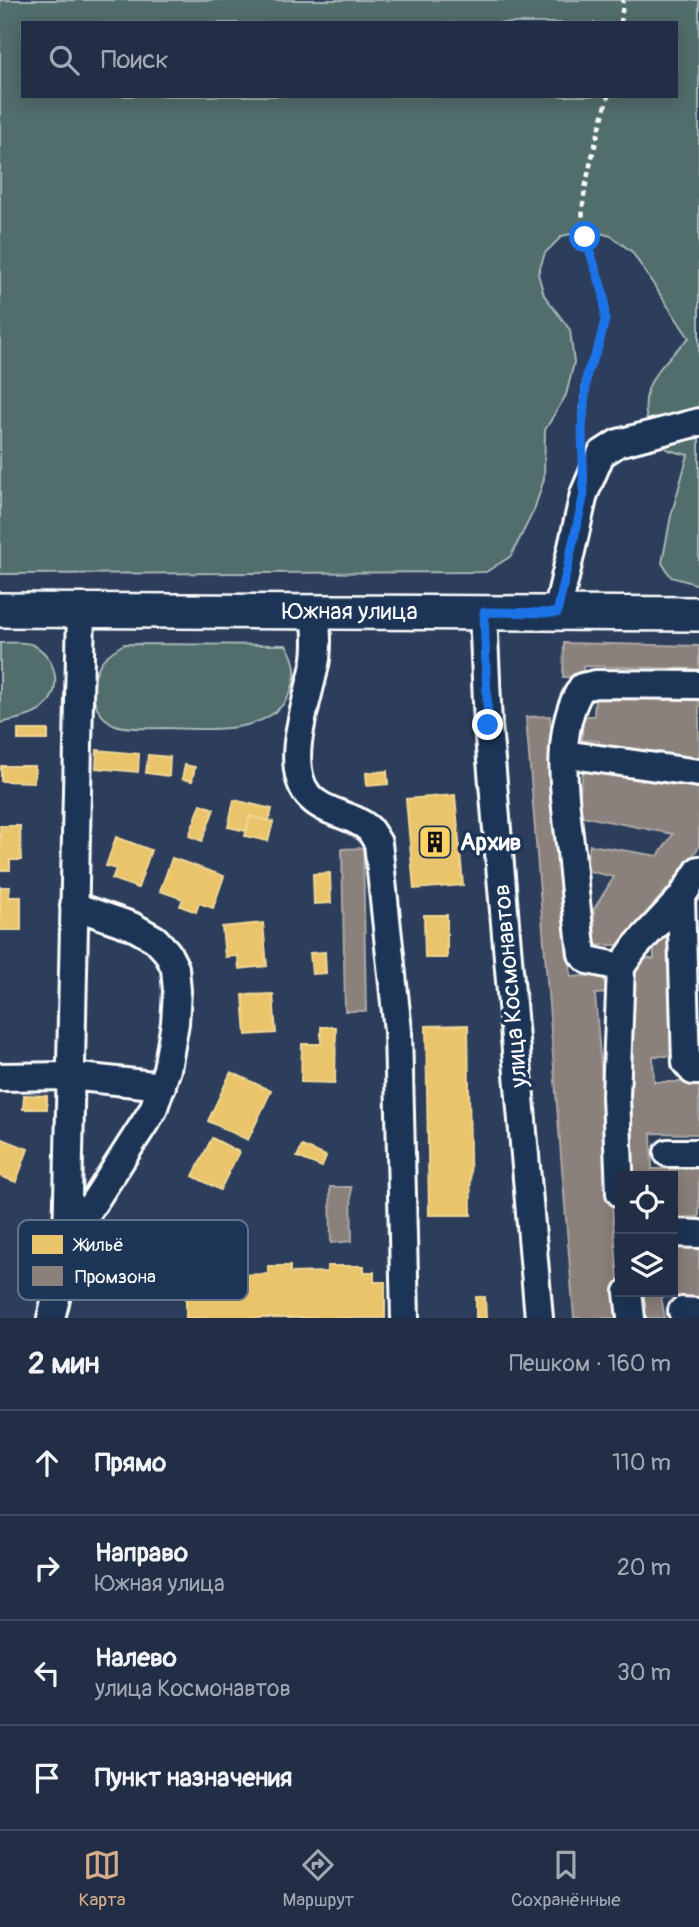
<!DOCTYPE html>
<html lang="ru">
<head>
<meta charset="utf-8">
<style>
  body { margin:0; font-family:Pangolin,sans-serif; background:#29364c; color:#f1f3f6 }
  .controls { position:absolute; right:21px; bottom:21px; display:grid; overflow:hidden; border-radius:0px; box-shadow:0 4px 18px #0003 }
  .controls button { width:63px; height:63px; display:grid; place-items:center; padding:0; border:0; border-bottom:2px solid #3e4a5e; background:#212e45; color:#f1f3f6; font:35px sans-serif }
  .stop { position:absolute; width:21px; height:21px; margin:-16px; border:5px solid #1a73e8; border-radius:50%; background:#fff }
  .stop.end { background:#1a73e8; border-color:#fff; box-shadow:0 2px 7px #0008 }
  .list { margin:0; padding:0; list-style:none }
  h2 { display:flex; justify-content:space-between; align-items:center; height:91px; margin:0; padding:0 28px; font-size:30px }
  h2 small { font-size:23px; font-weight:400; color:#a2a8b3 }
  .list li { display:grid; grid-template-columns:46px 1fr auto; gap:21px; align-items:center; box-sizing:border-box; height:105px; padding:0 28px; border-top:2px solid #3e4a5e }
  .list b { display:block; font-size:26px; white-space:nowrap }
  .list p { margin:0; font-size:23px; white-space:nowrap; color:#a2a8b3 }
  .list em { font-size:23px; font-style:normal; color:#a2a8b3 }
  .icon { flex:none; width:38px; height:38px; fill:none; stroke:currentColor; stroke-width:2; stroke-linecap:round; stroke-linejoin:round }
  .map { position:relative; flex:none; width:699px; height:1318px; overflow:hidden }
  .search { position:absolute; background:#212e45; box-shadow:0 4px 18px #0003; left:21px; right:21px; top:21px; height:77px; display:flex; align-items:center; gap:18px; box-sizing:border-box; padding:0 24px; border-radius:0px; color:#a2a8b3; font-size:26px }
  .sheet { height:511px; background:#212e45 }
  nav { display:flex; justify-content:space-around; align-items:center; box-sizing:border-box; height:98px; border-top:2px solid #3e4a5e; background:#212e45; font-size:19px; color:#a2a8b3 }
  nav a { display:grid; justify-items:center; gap:4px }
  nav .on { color:#d6ab8b }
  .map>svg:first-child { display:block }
  .green { fill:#516d6c; stroke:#a8b6b6; stroke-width:2; fill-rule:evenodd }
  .homes { fill:#e9c46a; stroke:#f0d697; stroke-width:2 }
  .industry { fill:#8a817c; stroke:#ada7a3; stroke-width:2 }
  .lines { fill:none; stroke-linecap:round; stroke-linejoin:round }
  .minor-casing { stroke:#fff; stroke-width:32 }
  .major-casing { stroke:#fff; stroke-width:38 }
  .path { stroke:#fff; stroke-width:4.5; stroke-dasharray:5 5; stroke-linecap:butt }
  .minor { stroke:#1d3557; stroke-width:26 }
  .major { stroke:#1d3557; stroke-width:33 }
  .route { stroke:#1a73e8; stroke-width:9 }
  .labels { text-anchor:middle; stroke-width:7; stroke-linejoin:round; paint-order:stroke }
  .street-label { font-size:24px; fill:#fff; stroke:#1d3557 }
  .poi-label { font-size:24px; font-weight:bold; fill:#fff; stroke:#1d3557; text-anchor:start }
  .key { fill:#1d3557; stroke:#617289; stroke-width:2 }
  .key-label { font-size:19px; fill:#fff }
</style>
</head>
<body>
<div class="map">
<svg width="699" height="1318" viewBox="0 0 699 1318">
  <rect width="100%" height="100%" fill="#2c3e5c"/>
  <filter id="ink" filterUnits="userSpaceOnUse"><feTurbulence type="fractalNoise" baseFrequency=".0143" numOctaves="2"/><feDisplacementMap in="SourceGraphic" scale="14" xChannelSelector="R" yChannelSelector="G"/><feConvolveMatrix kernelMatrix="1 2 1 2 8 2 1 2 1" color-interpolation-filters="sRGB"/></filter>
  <g filter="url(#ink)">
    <path class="green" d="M0,0H699V585L671,577L662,563L671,516L688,455C682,453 673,452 667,449C642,433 640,398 655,375C665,361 677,349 689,338L632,252L611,236L589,230L562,236L545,253L538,274L544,295L570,330L574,363L566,395L545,430L544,479L534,510L511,556L486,572L0,574ZM23,23H676V96H23Z
      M0,643C9,643 25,641 33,645C57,656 64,692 42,709C32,717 13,720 0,723Z
      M124,644L286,645C294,657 298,670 293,685C278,737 209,729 167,728C153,728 125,730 113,724C97,715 92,701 94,684C96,662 106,655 124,644Z"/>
    <path class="homes" d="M18,730H48V740H18Z
      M97,750L139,754L138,772L96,768Z
      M148,755L170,757L169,776L146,773Z
      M185,765L195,767L192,781L182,779Z
      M1,766H35L34,782L1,781Z
      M387,771L388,784L367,786L366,773Z
      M455,795L463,885L414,889L406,799Z
      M234,800L272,809L269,821L250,816L246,831L228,827Z
      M201,804L214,809L202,841L189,836Z
      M250,816L273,822L268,841L245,836Z
      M0,826H20L21,860H10V870H0Z
      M116,837L151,850L138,888L112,879L116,869L106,866Z
      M172,858L224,876L213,908L199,903L196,912L180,906L183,899L160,891Z
      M330,873L331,903L314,904L313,874Z
      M0,887H10L9,897H21V930H0Z
      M424,915H447V958H425Z
      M263,923L267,966L239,969L238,956L225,957L222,927Z
      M325,952L326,973L312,974L310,953Z
      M273,994L276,1033L246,1035L243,995Z
      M468,1025L471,1215H429L426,1026Z
      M321,1027H336L335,1083L301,1082L302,1044H321Z
      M231,1072L271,1091L248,1140L208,1121Z
      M24,1095L47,1096V1109H23Z
      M0,1138L28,1149L16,1182L0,1176Z
      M212,1138L239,1152L220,1190L193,1176Z
      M302,1146L326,1156L322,1167L297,1157Z
      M268,1266H290V1273L327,1272V1266H364V1272H374V1282H385V1318H186V1276L199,1275V1268L234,1267V1275L268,1274Z
      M476,1297H485L486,1318H476Z"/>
    <path class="industry" d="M564,643L699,646V669L583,666V677H563Z
      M595,697L699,699V759L599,748V741L582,740L583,716H594Z
      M550,716L571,977L609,974L610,993L595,994L621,1318H574L526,717Z
      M584,767L699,788V847L667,889L619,945H595L594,909L614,877L585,870L590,845L658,856L673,834L576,815Z
      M363,848L366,1011H345L342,849Z
      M654,937H672L673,1056H653L654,1082H699V1134L651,1133L652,1169H699V1217H673V1176H630L627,1117L630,971L638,958L654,959Z
      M330,1187H351L352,1241L331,1243Z
      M673,1247L699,1248V1297H661L665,1318H643L639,1292H673Z"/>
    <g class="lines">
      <defs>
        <path id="minor" d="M315,611C317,627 318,643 316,659C310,697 282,762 308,795C324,814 351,813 369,829C372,833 375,838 378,843L398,1031L405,1318
          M483,612L488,725L539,1318
          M557,613L584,494L601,454L618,443L699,422
          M564,754L699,773
          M699,870L681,898L686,1063L693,1071H699
          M621,967L636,946L681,898
          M0,1077L71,1076L162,1086
          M668,1153H699
          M620,1193L616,1096L621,967L588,960L582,954C578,920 574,886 571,851C565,801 553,731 582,687L596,684L699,685
          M673,1233L699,1234
          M67,1244L153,1110L167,1069L175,1023L177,991L175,968L167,952L155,939L132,926L74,906
          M628,1292L631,1318
          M682,1311L699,1312
          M51,1318L62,1275L67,1244L81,610"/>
        <path id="major" d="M0,610L699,614"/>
      </defs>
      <use href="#minor" class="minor-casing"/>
      <use href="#major" class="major-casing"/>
      <path class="path" d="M621,23L623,0
        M583,440C582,418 581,392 588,371C594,354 603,338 605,320C609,286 587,255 583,222C579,193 601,127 608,96"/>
      <use href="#minor" class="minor"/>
      <use href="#major" class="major"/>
    </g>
  </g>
  <g class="lines" filter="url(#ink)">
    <path class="route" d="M488,725L484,612L557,613L584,494L582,429L587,373L598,348L605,320L604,295L585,237"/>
  </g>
  <defs>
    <symbol id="building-square" viewBox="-11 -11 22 22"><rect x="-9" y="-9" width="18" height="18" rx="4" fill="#ffd166" stroke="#1d3557"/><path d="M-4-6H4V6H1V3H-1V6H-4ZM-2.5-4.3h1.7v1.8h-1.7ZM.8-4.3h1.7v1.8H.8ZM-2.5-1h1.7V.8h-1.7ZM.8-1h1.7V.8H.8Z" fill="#111"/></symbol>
  </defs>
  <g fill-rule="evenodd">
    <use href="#building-square" x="416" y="823" width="38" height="38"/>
  </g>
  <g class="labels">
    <g class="street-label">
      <text x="350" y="619">Южная улица</text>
      <text transform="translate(510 986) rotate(-95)" y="8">улица Космонавтов</text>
    </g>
    <g class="poi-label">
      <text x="460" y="850">Архив</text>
    </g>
  </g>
  <rect x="18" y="1220" width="230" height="80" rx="10" class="key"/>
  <rect x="32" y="1235" width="31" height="19" fill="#e9c46a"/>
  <rect x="32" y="1266" width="31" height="20" fill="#8a817c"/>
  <g class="key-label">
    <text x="75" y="1251">Жильё</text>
    <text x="75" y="1283">Промзона</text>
  </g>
</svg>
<div class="controls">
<button><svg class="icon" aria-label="locate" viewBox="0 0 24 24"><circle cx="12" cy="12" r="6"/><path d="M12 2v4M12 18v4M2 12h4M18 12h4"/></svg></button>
<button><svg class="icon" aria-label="layers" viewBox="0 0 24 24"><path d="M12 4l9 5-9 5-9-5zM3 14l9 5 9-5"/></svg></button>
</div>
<div class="stop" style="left:585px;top:237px"></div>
<div class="stop end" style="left:488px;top:725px"></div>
<div class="search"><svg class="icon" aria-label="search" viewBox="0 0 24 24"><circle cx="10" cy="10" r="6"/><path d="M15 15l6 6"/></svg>Поиск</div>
</div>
<section class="sheet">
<h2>2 мин<small>Пешком · 160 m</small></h2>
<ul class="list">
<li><svg class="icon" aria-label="ahead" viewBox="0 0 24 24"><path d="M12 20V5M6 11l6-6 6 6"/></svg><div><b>Прямо</b></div><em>110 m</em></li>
<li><svg class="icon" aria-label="right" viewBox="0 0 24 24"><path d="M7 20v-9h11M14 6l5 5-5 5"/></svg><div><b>Направо</b><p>Южная улица</p></div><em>20 m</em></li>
<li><svg class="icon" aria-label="left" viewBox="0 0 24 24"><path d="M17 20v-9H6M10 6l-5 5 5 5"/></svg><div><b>Налево</b><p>улица Космонавтов</p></div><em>30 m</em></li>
<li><svg class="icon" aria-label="arrive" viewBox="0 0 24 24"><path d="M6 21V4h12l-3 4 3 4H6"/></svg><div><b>Пункт назначения</b></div></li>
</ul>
</section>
<nav>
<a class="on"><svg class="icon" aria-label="map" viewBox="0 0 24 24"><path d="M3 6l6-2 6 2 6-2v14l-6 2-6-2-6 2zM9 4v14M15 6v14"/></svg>Карта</a>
<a><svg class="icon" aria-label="directions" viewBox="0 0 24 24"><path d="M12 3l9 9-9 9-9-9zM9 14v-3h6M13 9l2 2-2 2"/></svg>Маршрут</a>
<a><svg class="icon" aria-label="saved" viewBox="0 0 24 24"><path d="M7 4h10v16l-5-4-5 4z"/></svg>Сохранённые</a>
</nav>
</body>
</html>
